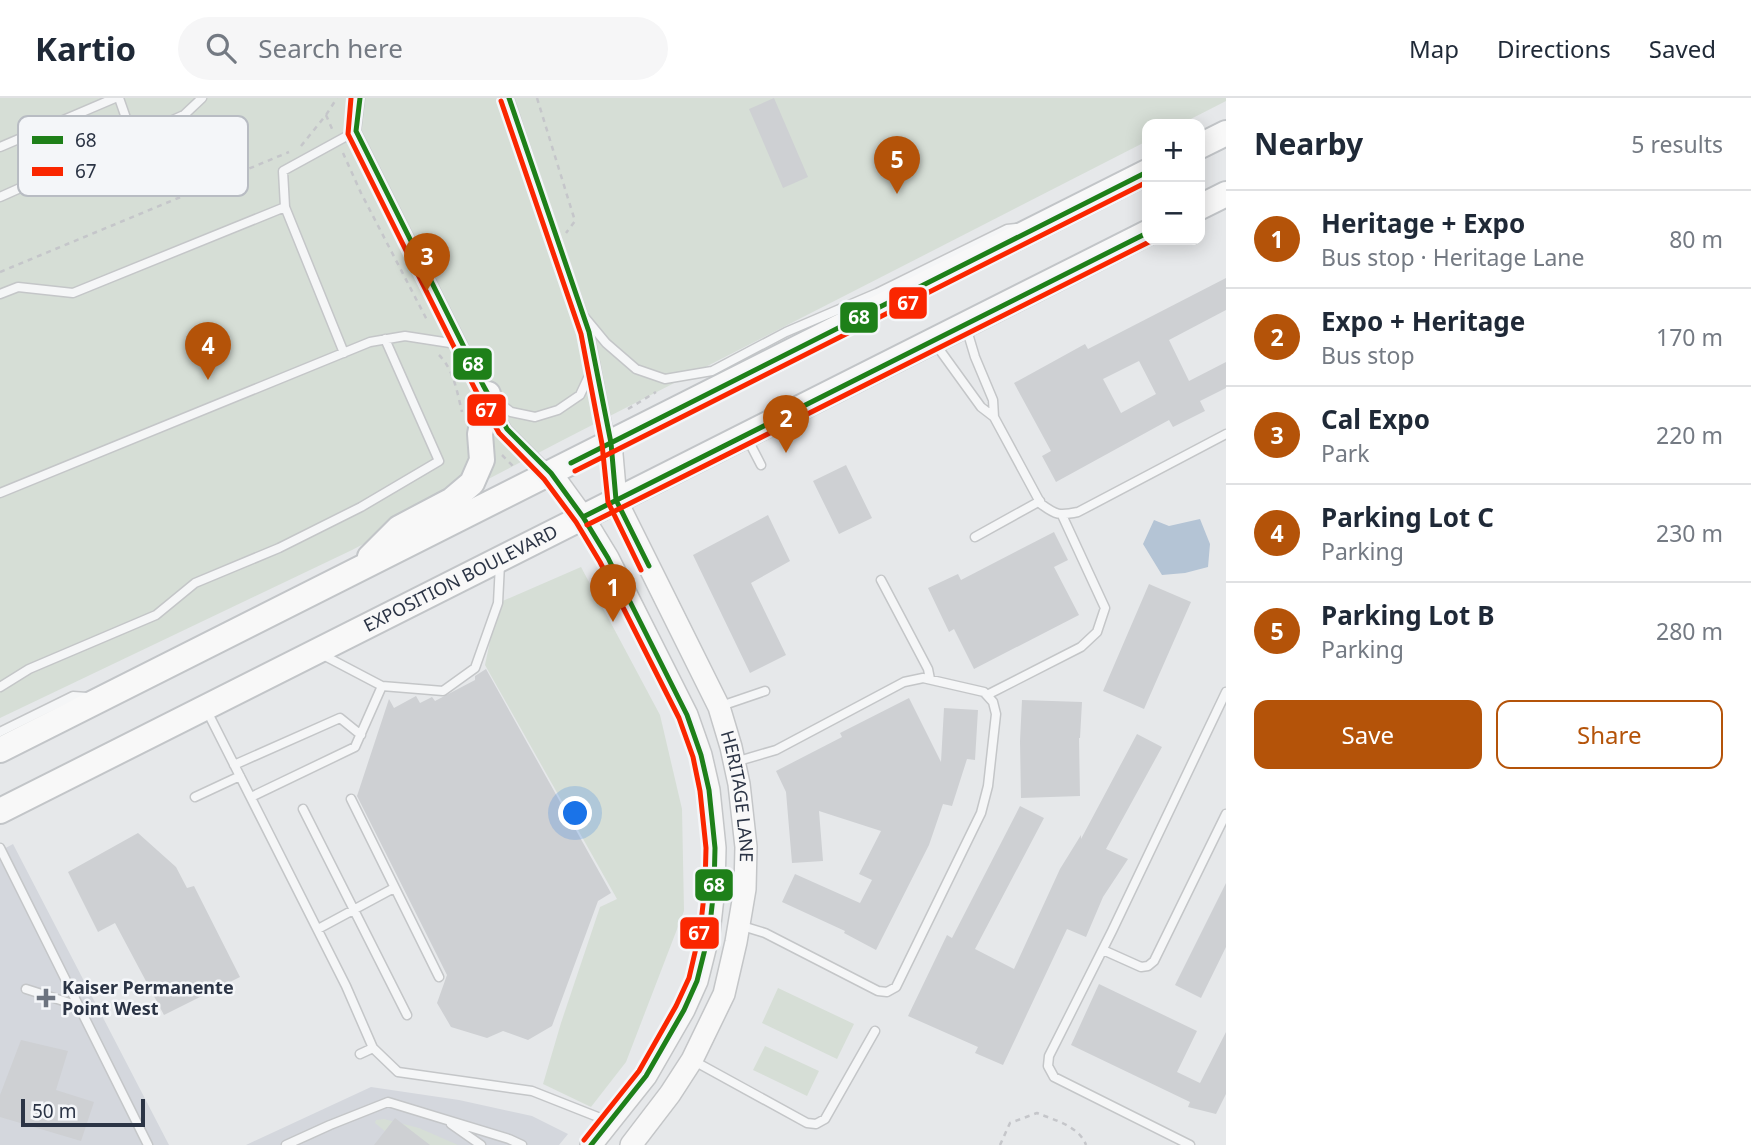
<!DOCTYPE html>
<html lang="en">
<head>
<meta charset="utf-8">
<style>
  body { margin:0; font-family:"Noto Sans",sans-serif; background:#f6f6f7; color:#1f2937 }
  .controls { position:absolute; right:21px; top:21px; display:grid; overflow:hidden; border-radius:14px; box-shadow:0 4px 18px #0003 }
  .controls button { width:63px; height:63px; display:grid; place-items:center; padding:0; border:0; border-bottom:2px solid #e0e1e3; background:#fff; color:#1f2937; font:35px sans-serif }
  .scale { position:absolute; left:21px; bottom:18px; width:124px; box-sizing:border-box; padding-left:7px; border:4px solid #2b3445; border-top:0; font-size:19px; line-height:24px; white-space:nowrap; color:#2b3445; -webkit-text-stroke:5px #f4f6f9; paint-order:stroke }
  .you { position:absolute; left:576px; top:716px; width:24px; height:24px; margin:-18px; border:5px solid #fff; border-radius:50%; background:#1a73e8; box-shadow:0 0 0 10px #1a73e833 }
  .badge { display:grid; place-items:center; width:46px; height:46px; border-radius:50%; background:#b45309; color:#fff; font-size:23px; font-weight:700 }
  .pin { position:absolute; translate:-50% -58px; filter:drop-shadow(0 2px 4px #0008) }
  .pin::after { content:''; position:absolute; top:37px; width:24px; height:21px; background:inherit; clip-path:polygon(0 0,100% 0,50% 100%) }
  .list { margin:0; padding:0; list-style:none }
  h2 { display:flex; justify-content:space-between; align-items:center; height:91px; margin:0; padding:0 28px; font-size:30px }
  h2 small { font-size:23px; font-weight:400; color:#747a83 }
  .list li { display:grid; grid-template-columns:46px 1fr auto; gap:21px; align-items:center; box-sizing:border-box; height:98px; padding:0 28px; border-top:2px solid #e0e1e3 }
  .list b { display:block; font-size:26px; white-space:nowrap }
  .list p { margin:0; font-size:23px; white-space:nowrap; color:#747a83 }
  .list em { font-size:23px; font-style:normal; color:#747a83 }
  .actions { display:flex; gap:14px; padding:21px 28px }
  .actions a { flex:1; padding:16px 0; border:2px solid #b45309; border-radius:14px; text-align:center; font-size:24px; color:#b45309 }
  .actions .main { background:#b45309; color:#fff }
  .icon { flex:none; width:38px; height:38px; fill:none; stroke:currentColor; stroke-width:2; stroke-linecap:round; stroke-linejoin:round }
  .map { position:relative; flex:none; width:1226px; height:1047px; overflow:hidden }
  header { display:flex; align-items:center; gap:42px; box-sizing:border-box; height:98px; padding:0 35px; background:#fff; border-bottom:2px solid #e0e1e3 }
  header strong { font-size:33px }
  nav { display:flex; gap:38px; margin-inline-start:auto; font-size:24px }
  .search { width:490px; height:63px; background:#f6f6f7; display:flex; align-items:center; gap:18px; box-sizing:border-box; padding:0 24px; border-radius:38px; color:#747a83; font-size:26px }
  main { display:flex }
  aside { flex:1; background:#fff }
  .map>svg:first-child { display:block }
  .built { fill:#d4d7dd }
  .green { fill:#d6ded6 }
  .water { fill:#b4c4d5 }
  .building { fill:#ced0d3; fill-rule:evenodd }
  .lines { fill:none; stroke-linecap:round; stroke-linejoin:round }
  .lane-casing { stroke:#c4c6c8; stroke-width:11 }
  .secondary-casing { stroke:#c4c6c8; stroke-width:24 }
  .primary-casing { stroke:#c2c5c8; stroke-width:28 }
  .path { stroke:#c5c6ca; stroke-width:2.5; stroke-dasharray:5 5; stroke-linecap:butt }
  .lane { stroke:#f5f6f7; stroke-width:8 }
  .secondary { stroke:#f8f8f8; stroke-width:21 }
  .primary { stroke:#f8f8f8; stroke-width:24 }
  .bus-1-casing { stroke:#f4f6f9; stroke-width:10 }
  .bus-2-casing { stroke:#f4f6f9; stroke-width:10 }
  .bus-1 { stroke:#1e8019; stroke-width:5 }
  .bus-2 { stroke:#fa2600; stroke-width:5 }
  .poi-dot { fill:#6c737f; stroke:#f4f6f9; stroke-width:2.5 }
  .labels { text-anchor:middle; stroke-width:5; stroke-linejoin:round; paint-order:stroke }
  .street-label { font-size:18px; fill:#2b3445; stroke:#f4f6f9 }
  .poi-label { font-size:18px; font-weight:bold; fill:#2b3445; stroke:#f4f6f9; text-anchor:start }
  .key { fill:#f4f6f9; stroke:#b8bcc3; stroke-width:2 }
  .key-label { font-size:19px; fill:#2b3445 }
  .line-badge { stroke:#f4f6f9; stroke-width:2.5 }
  .badge-label { font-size:19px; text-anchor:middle; font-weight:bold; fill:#fff }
</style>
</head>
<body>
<header>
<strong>Kartio</strong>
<div class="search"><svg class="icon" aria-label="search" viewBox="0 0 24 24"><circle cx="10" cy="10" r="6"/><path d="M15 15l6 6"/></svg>Search here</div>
<nav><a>Map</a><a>Directions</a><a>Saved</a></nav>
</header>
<main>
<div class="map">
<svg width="1226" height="1047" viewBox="0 0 1226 1047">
  <rect width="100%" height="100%" fill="#e6e8ea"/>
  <path class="built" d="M13,746L169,1047H0V753Z
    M371,989L459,1002L532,1018L568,1036L559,1047H246Z"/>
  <path class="green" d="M0,0H1226V3L1181,26H1147V43L563,342L352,452L0,620Z
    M581,469L660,617L682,711L684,813L626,964L591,1009L543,986L561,925L600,809L617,801L485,567L498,505Z
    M778,890L854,926L837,961L762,925Z
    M765,948L819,973L807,998L753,972Z
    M384,1021L419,1030L458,1047H402L375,1025L376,1022Z"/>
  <path class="water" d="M1200,421L1210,446L1208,469L1185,475L1162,477L1143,446L1154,422L1169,428Z"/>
  <path class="building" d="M774,0L808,79L783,90L749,11Z
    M1226,180V212L1169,242L1189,283L1226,264V290L1200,303L1205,313L1173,329L1169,322L1056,384L1042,358L1051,353L1014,285L1085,246L1088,251ZM1139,263L1156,296L1121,315L1103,281Z
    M846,367L872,420L839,436L813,383Z
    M768,417L790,463L751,485L786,557L750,575L693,457Z
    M1054,434L1068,462L1054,469L1079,517L974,571L954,531L949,534L928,490L958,476L961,482Z
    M1149,486L1191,504L1144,611L1103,593Z
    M486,571L611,795L598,803L552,928L528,942L503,933L487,940L451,929L437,905L447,877L357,698L389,601L394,610L416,598L420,605L432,599L435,603L475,582V578Z
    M909,600L941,664L944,610L978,612L975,662L967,661L952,708L943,706L929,747L876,852L844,835L845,833L782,804L795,776L860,805L872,782L859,776L881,733L819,713L823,763L792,765L786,694L776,673L842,639L840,635Z
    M1022,602L1082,604L1080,640H1079L1080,698L1021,700L1020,643Z
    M1137,636L1162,649L1106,751L1128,761L1103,799L1086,839L1067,831L1003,967L975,955L978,949L908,918L947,837L952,840L1020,708L1044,720L975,851L1014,871L1060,771L1081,737V741Z
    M138,735L176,769L187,790L194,788L240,879L164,917L115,825L98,834L68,774Z
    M1226,785V849L1201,900L1175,887Z
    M1099,886L1197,933L1177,974L1200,985L1226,934V996L1216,1016L1188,1009L1190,1004L1071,947Z
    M21,942L68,953L56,992L94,1004L81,1043L0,1019V997Z
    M395,1020L430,1047H374Z"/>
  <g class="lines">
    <defs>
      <path id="lane" d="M119,0L133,40
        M360,0L356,33L483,287L507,331L547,371
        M509,0L558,147L589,234L610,342
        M0,49L115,0
        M0,99L184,17L202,0
        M285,109L344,255
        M0,196L18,189L73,195L285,109L283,73L356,33
        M582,216L606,245L636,271L665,281L712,273L786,234L877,195L1007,131L1016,130
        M966,229L975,259L993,302L994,319
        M934,244L981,309L994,319L1041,406C1056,417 1059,418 1078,414L1226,336
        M493,300L511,314L535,319L558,312L580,297L595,265
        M747,340L761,367
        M0,395L370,244L405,238L463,247
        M975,439L1040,403
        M881,482L928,571L930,581
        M321,556L382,588L443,593L475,570L498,505L500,466
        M0,589L29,571L156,517L195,485L279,450L361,409L439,363L385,241
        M987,597L1081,549L1097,534L1105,510L1062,417
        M721,608L765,593
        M207,613L346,888L373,950L398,974L532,993L608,1023
        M0,634L73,598L87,599
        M735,664L776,652L904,584L923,580L984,594L993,604L996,616L988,688L981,715L896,889L887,894L878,893L765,835L739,827
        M234,667L340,620L361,637
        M195,699L240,678
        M251,699L355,649L382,588
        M351,701L439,879
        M303,711L407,917
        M0,750L148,1047
        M318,831L394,790
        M1103,852L1141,869L1148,868L1154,863L1226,716
        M26,891L79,908
        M360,956L373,950
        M694,963L807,1025L816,1026L825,1021L875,933
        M451,1026L481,1047
        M286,1047L330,1027L388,1004L509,1041L522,1047
        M1190,1047L1054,979L1048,968L1049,958L1112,833L1226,594"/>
      <g id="secondary">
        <path id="s1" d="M611,345L616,402L719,609L731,649L739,686L746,749L745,791L736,844L724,896L692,962L670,996L631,1047"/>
        <path d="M551,375L583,419L608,460L687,617L701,657L709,692L715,750L714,790L709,835L697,883L684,912L646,978L591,1047"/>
      </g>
      <g id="primary">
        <path d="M1200,48L1226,35"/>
        <path d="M1200,109L1226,96"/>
        <path d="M370,459L399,430L452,402L472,385L482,362L480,336L488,296"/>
        <path d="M0,652L1147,74"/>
        <path id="s2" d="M0,713L1147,135"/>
      </g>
    </defs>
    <use href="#lane" class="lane-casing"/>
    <use href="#secondary" class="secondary-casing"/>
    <use href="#primary" class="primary-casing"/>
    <path class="path" d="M537,0L575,123L566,135
      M326,17L333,33
      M301,48L326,17L337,0
      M343,55L361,95L427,222
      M0,174L289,54
      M439,257C454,272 457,294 462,314
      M628,311L656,294
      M502,357L515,370
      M1000,1047L1010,1025L1037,1015C1054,1022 1079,1028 1086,1047"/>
    <use href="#lane" class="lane"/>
    <use href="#secondary" class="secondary"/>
    <use href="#primary" class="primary"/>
    <defs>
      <path id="bus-1" d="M360,0L356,33L483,287L507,331L551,375L583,419L608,460L687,617L701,657L709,692L715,750L714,790L709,835L697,883L684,912L646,978L591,1047
        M509,0L589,234L611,345L616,402L649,468
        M571,365L1147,74
        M583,419L1147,135"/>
      <path id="bus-2" d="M351,0L348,36L475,291L499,335L544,381L576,424L600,464L679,620L693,659L700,693L706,750L705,789L700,833L689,880L676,908L639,973L584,1042
        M501,3L581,236L602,346L608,404L641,472
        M575,373L1147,84
        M587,427L1151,143"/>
    </defs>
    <use href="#bus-1" class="bus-1-casing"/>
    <use href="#bus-2" class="bus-2-casing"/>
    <use href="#bus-1" class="bus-1"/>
    <use href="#bus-2" class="bus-2"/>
  </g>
  <path class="poi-dot" d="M42.5 889.5h7v7h7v7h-7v7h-7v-7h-7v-7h7z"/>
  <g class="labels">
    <g class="street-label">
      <text dy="6" stroke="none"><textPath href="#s2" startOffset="516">EXPOSITION BOULEVARD</textPath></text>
      <text dy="6" stroke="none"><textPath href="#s1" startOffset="380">HERITAGE LANE</textPath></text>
    </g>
    <g class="poi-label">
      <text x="62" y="896">Kaiser Permanente<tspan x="62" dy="21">Point West</tspan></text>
    </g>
  </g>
  <rect x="18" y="18" width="230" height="80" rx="10" class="key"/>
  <rect x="32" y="38" width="31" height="8" fill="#1e8019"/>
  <rect x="32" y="69" width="31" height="9" fill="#fa2600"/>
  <g class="key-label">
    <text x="75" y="49">68</text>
    <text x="75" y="80">67</text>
  </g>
  <g class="line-badge">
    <rect x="888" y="188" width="40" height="34" rx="7" fill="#fa2600"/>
    <rect x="839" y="203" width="40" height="33" rx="7" fill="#1e8019"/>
    <rect x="452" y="249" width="41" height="34" rx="7" fill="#1e8019"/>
    <rect x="466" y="295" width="41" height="34" rx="7" fill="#fa2600"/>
    <rect x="694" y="770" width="40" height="34" rx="7" fill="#1e8019"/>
    <rect x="679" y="818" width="41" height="34" rx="7" fill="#fa2600"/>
  </g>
  <g class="badge-label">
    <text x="908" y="212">67</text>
    <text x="859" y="226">68</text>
    <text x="473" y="273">68</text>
    <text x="486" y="319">67</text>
    <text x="714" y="794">68</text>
    <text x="699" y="842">67</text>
  </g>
</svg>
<div class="controls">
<button>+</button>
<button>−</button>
</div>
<div class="scale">50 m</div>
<div class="you"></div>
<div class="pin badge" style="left:613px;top:524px">1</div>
<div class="pin badge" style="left:786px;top:355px">2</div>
<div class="pin badge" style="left:427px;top:193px">3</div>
<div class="pin badge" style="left:208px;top:282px">4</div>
<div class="pin badge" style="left:897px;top:96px">5</div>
</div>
<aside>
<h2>Nearby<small>5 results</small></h2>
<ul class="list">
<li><span class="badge">1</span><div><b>Heritage + Expo</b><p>Bus stop · Heritage Lane</p></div><em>80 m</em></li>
<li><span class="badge">2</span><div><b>Expo + Heritage</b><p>Bus stop</p></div><em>170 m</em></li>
<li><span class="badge">3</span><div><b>Cal Expo</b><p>Park</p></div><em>220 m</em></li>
<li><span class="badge">4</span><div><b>Parking Lot C</b><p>Parking</p></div><em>230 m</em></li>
<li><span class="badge">5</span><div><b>Parking Lot B</b><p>Parking</p></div><em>280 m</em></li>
</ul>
<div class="actions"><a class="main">Save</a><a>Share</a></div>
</aside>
</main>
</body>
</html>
